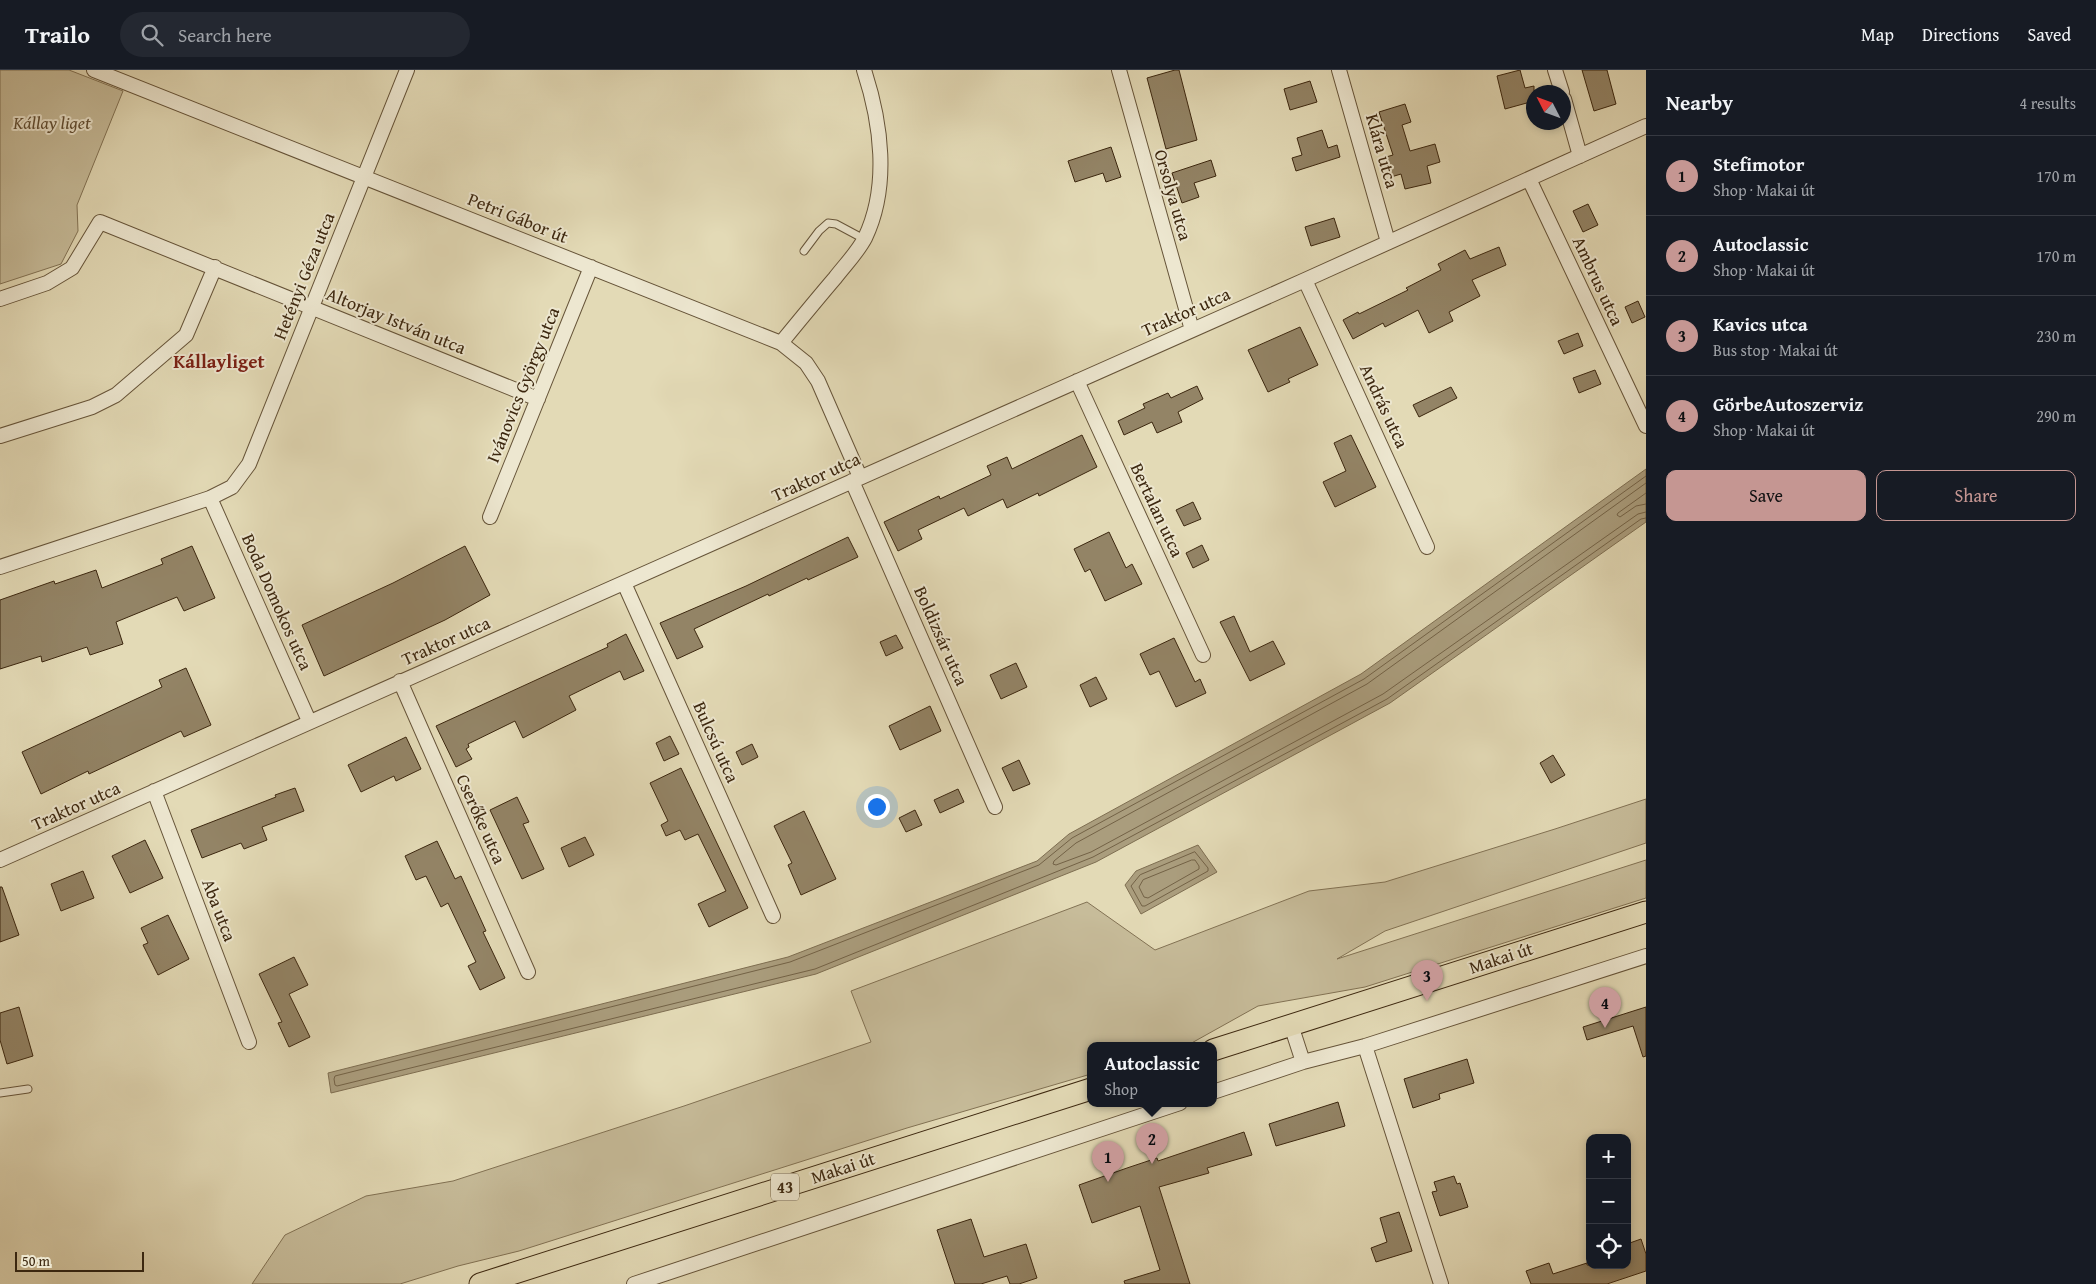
<!DOCTYPE html>
<html lang="en">
<head>
<meta charset="utf-8">
<style>
  body { margin:0; font-family:"Gentium Book Plus",serif; background:#242831; color:#f1f3f6 }
  .controls { position:absolute; right:15px; bottom:15px; display:grid; overflow:hidden; border-radius:10px; box-shadow:0 2px 8px #0003 }
  .controls button { width:45px; height:45px; display:grid; place-items:center; padding:0; border:0; border-bottom:1px solid #363941; background:#171b24; color:#f1f3f6; font:25px sans-serif }
  .compass { position:absolute; left:1526px; top:15px; width:45px; height:45px; border-radius:50%; background:#171b24; box-shadow:0 2px 8px #0003; rotate:312deg }
  .scale { position:absolute; left:15px; bottom:12px; width:129px; box-sizing:border-box; padding-left:5px; border:2px solid #3c270f; border-top:0; font-size:14px; line-height:18px; white-space:nowrap; color:#3c270f; -webkit-text-stroke:4px #ede7d0; paint-order:stroke }
  .you { position:absolute; left:876px; top:736px; width:18px; height:18px; margin:-12px; border:4px solid #fff; border-radius:50%; background:#1a73e8; box-shadow:0 0 0 8px #1a73e833 }
  .badge { display:grid; place-items:center; width:32px; height:32px; border-radius:50%; background:#c59692; color:#111; font-size:16px; font-weight:700 }
  .pin { position:absolute; translate:-50% -41px; filter:drop-shadow(0 1px 2px #0008) }
  .pin::after { content:''; position:absolute; top:26px; width:18px; height:15px; background:inherit; clip-path:polygon(0 0,100% 0,50% 100%) }
  .popup { position:absolute; left:1087px; top:972px; width:130px; height:65px; box-sizing:border-box; display:grid; place-content:center; border-radius:10px; background:#171b24; filter:drop-shadow(0 1px 4px #0005); font-size:16px; white-space:nowrap; color:#9ea1a6 }
  .popup b { font-size:19px; color:#f1f3f6 }
  .popup::after { content:''; position:absolute; left:50%; top:100%; margin-left:-10px; border:10px solid transparent; border-top-color:#171b24 }
  .list { margin:0; padding:0; list-style:none }
  h2 { display:flex; justify-content:space-between; align-items:center; height:65px; margin:0; padding:0 20px; font-size:21px }
  h2 small { font-size:16px; font-weight:400; color:#9ea1a6 }
  .list li { display:grid; grid-template-columns:32px 1fr auto; gap:15px; align-items:center; box-sizing:border-box; height:80px; padding:0 20px; border-top:1px solid #363941 }
  .list b { display:block; font-size:19px; white-space:nowrap }
  .list p { margin:0; font-size:16px; white-space:nowrap; color:#9ea1a6 }
  .list em { font-size:16px; font-style:normal; color:#9ea1a6 }
  .actions { display:flex; gap:10px; padding:15px 20px }
  .actions a { flex:1; padding:11px 0; border:1px solid #c59692; border-radius:10px; text-align:center; font-size:18px; color:#c59692 }
  .actions .main { background:#c59692; color:#111 }
  .icon { flex:none; width:28px; height:28px; fill:none; stroke:currentColor; stroke-width:2; stroke-linecap:round; stroke-linejoin:round }
  .map { position:relative; flex:none; width:1646px; height:1214px; overflow:hidden }
  header { display:flex; align-items:center; gap:30px; box-sizing:border-box; height:70px; padding:0 25px; background:#171b24; border-bottom:1px solid #363941 }
  header strong { font-size:24px }
  nav { display:flex; gap:28px; margin-inline-start:auto; font-size:18px }
  .search { width:350px; height:45px; background:#242831; display:flex; align-items:center; gap:12px; box-sizing:border-box; padding:0 18px; border-radius:28px; color:#9ea1a6; font-size:19px }
  main { display:flex }
  aside { flex:1; background:#171b24 }
  .map>svg:first-child { display:block }
  .green { fill:#c7bc9a; stroke:#827254 }
  .water { fill:#aa9d7d; stroke:#7e6e51 }
  .lines { fill:none; stroke-linecap:round; stroke-linejoin:round }
  .shore { stroke:#736246; stroke-width:1 }
  .building { fill:#938466; stroke:#3c270f }
  .service-casing { stroke:#665439; stroke-width:9 }
  .minor-casing { stroke:#665439; stroke-width:16 }
  .primary-casing { stroke:#3c270f; stroke-width:23 }
  .service { stroke:#ede7d0; stroke-width:7 }
  .minor { stroke:#ede7d0; stroke-width:14 }
  .primary { stroke:#e3dab6; stroke-width:21 }
  .labels { text-anchor:middle; stroke-width:4; stroke-linejoin:round; paint-order:stroke }
  .shield { fill:#ede7d0; stroke:#716149; stroke-width:1 }
  .shield-label { font-size:16px; font-weight:bold; fill:#3c270f }
  .park-label { font-size:18px; font-style:italic; fill:#5f4c32; stroke:#ede7d0 }
  .street-label { font-size:18px; fill:#3c270f; stroke:#ede7d0 }
  .neighbourhood-label { font-size:19px; font-weight:bold; fill:#7a1f14; stroke:#ede7d0 }
</style>
</head>
<body>
<header>
<strong>Trailo</strong>
<div class="search"><svg class="icon" aria-label="search" viewBox="0 0 24 24"><circle cx="10" cy="10" r="6"/><path d="M15 15l6 6"/></svg>Search here</div>
<nav><a>Map</a><a>Directions</a><a>Saved</a></nav>
</header>
<main>
<div class="map">
<svg width="1646" height="1214" viewBox="0 0 1646 1214">
  <rect width="100%" height="100%" fill="#e3dab6"/>
  <filter id="stains"><feTurbulence type="fractalNoise" baseFrequency=".004" numOctaves="4"/><feColorMatrix values="0 0 0 0 .2 0 0 0 0 .09 0 0 0 0 .02 0 0 0 .5 -.17"/></filter>
  <radialGradient id="worn" r=".72"><stop offset=".6" stop-color="#630" stop-opacity="0"/><stop offset="1" stop-color="#630" stop-opacity=".3"/></radialGradient>
  <path class="green" d="M0,0H69L123,21L77,135L78,161L61,194L0,214Z
    M1646,729V773L1385,861L1337,889L1646,790V828L1365,917L1258,936L1188,975H1091V1004L907,1058L519,1181L458,1196L400,1214H252L285,1165L366,1126L453,1111L684,1036L871,972L851,921L1087,832L1155,880L1309,821L1385,812L1555,759Z"/>
  <path class="water" d="M1646,399V452L1390,633L1096,792L816,904L331,1023L328,1003L788,887L1037,791L1069,764L1361,604Z
    M1198,775L1217,802L1141,844L1125,815L1136,801Z"/>
  <g class="lines">
    <path class="shore" d="M1646,406L1364,609L1072,768L1039,795L790,892L335,1006L334,1009L335,1015L337,1016L815,899L1093,787L1387,629L1641,449L1646,448
      M1646,413L1367,614L1076,773L1054,791L1053,794L1056,795L1091,782L1383,624L1638,444L1646,442
      M1646,423L1618,443L1617,445L1620,447L1636,436L1646,434
      M1195,782L1208,798V801L1145,836H1142L1131,816L1140,805Z
      M1192,790H1195L1199,796V799L1148,828L1144,827L1139,817L1143,810Z"/>
  </g>
  <path class="building" d="M1175,0H1179L1197,70L1166,79L1147,8Z
    M1520,0L1525,18L1534,16V31L1505,39L1497,6Z
    M1582,0H1607L1616,34L1594,41Z
    M1310,11L1317,32L1290,40L1284,19Z
    M1405,34L1411,52L1402,55L1410,81L1435,74L1440,92L1427,96L1431,113L1405,119L1401,104L1391,107L1386,87L1393,85L1379,42Z
    M1322,60L1328,78L1337,75L1340,87L1296,101L1292,88L1302,85L1297,68Z
    M1111,77L1121,107L1106,112L1103,103L1075,112L1068,91Z
    M1211,90L1216,106L1194,113L1199,127L1182,133L1172,103Z
    M1588,134L1598,155L1583,162L1573,141Z
    M1334,148L1340,167L1311,176L1305,157Z
    M1499,177L1506,195L1472,210L1480,226L1449,242L1453,251L1429,263L1418,240L1385,257L1383,253L1353,269L1343,250L1358,242L1359,244L1408,220L1406,218L1441,200L1438,194L1465,180L1470,189Z
    M1638,231L1645,247L1632,253L1625,237Z
    M1300,257L1318,295L1288,309L1290,312L1268,322L1248,280Z
    M1578,263L1583,276L1564,284L1558,271Z
    M1595,300L1601,314L1579,323L1573,308Z
    M1197,316L1203,329L1178,342L1182,352L1157,363L1152,352L1124,365L1118,351L1145,338L1143,334L1168,323L1171,328Z
    M1451,317L1457,328L1419,347L1413,335Z
    M1082,365L1097,397L1039,426L1038,423L1007,438L1003,429L968,446L964,438L918,460L922,469L898,481L884,452L939,426L940,429L991,405L987,396L1007,387L1012,399Z
    M1351,365L1376,417L1335,437L1323,412L1346,401L1334,373Z
    M1193,432L1201,449L1184,456L1176,440Z
    M1109,462L1126,498L1132,494L1142,514L1105,531L1090,499L1085,502L1074,479Z
    M848,467L858,487L808,510L807,508L769,526L768,524L694,559L703,577L677,589L660,553L746,516Z
    M1202,475L1209,490L1193,498L1186,483Z
    M192,476L215,528L184,541L177,527L116,552L123,574L90,585L87,577L42,592L41,586L0,599V530L54,511L55,514L96,500L102,518L163,494L161,489Z
    M465,476L490,525L445,550L324,606L302,555L393,513Z
    M1234,546L1250,582L1273,571L1285,594L1250,611L1220,552Z
    M626,564L644,601L624,610L620,601L569,626L576,640L523,668L515,651L468,674L469,677L466,679L472,689L456,697L436,656L608,577L607,574Z
    M896,565L903,578L886,586L880,572Z
    M1174,568L1195,612L1200,609L1206,623L1176,637L1159,601L1150,605L1140,584Z
    M1016,593L1027,617L1001,629L990,605Z
    M186,598L211,655L184,667L181,661L89,704L88,701L41,724L22,682L162,617L159,610Z
    M1096,607L1107,629L1090,637L1080,615Z
    M930,636L941,661L900,680L889,656Z
    M670,666L679,684L664,691L656,673Z
    M406,667L421,699L396,711L394,706L361,722L348,695Z
    M752,674L758,687L742,695L736,682Z
    M1553,685L1565,705L1551,713L1540,693Z
    M1019,690L1030,714L1013,721L1002,698Z
    M681,698L748,838L709,857L698,834L726,821L698,764L685,770L680,760L666,766L661,755L668,751L650,713Z
    M295,718L304,741L262,757L267,770L244,779L241,773L202,788L191,760L276,727L275,725Z
    M958,719L964,732L940,743L934,730Z
    M517,727L529,752L523,754L544,799L522,809L490,740Z
    M915,740L922,755L906,762L899,748Z
    M804,741L836,809L801,825L788,795L792,793L774,756Z
    M585,767L594,785L569,797L561,778Z
    M145,770L163,808L130,823L112,786Z
    M437,771L455,809L461,806L486,861L483,862L505,908L480,920L468,896L476,892L448,833L441,837L426,806L416,810L405,786Z
    M83,801L94,828L61,841L51,814Z
    M0,817H2L19,865L0,872Z
    M168,845L189,889L158,905L143,875L148,873L141,858Z
    M294,887L308,915L289,924L310,967L289,977L278,953L282,952L259,904Z
    M19,937L33,986L7,994L0,970V943Z
    M1646,937V986L1643,987L1633,956L1587,970L1583,957Z
    M1467,989L1474,1013L1439,1024L1440,1029L1413,1038L1404,1009Z
    M1338,1032L1345,1056L1276,1076L1269,1054Z
    M1244,1062L1252,1085L1207,1098L1209,1103L1159,1117L1190,1214H1125L1124,1211L1160,1200L1140,1136L1092,1153L1079,1115L1127,1098L1157,1088L1158,1091Z
    M1454,1106L1457,1114L1460,1113L1468,1137L1440,1146L1432,1122L1437,1121L1434,1112Z
    M1399,1142L1412,1181L1376,1192L1371,1178L1387,1172L1380,1148Z
    M971,1149L984,1187L1026,1174L1037,1208L1019,1214H1010L1007,1206L981,1214H955L937,1160Z
    M1641,1169L1646,1184V1201L1607,1214H1531L1526,1201L1549,1193L1553,1204L1587,1193V1195H1627V1174Z"/>
  <g class="lines">
    <defs>
      <path id="service" d="M804,181L819,161L828,153L836,154L864,169
        M0,1023L28,1019"/>
      <path id="minor" d="M94,0L781,273L806,293L818,311L860,407
        M1119,0L1192,260
        M1339,0L1388,172
        M1555,0L1562,22
        M1564,29L1580,86
        M1529,109L1646,356
        M1305,210L1427,477
        M0,229L47,213L72,198L100,152L538,329
        M781,273C799,251 817,229 835,208C845,195 857,183 865,168C890,116 881,52 864,0
        M1077,311L1203,585
        M0,366L92,337L116,325L186,265L215,197
        M852,411L995,737
        M210,428L309,651
        M490,447L591,197
        M0,497L210,428L232,417L249,394L407,0
        M624,513L773,846
        M400,611L528,902
        M154,721L249,972
        M0,790L1305,210L1646,56
        M1291,955L1303,992
        M1365,976L1441,1214
        M1213,1022L1303,992L1365,976L1646,886
        M634,1214L1180,1033"/>
      <path id="primary" d="M1213,980L1646,842
        M480,1214L1091,1019"/>
    </defs>
    <use href="#service" class="service-casing"/>
    <use href="#minor" class="minor-casing"/>
    <use href="#primary" class="primary-casing"/>
    <use href="#service" class="service"/>
    <use href="#minor" class="minor"/>
    <use href="#primary" class="primary"/>
  </g>
  <g class="labels">
    <rect class="shield" x="771" y="1103.5" width="28" height="27" rx="4"/>
    <g class="shield-label">
      <text x="785" y="1123">43</text>
    </g>
    <g class="park-label">
      <text x="52" y="59">Kállay liget</text>
    </g>
    <g class="street-label">
      <text transform="translate(1382 81) rotate(74)" y="6">Klára utca</text>
      <text transform="translate(1173 125) rotate(74)" y="6">Orsolya utca</text>
      <text transform="translate(518 148) rotate(22)" y="6">Petri Gábor út</text>
      <text transform="translate(304 206) rotate(-68)" y="6">Hetényi Géza utca</text>
      <text transform="translate(1598 211) rotate(65)" y="6">Ambrus utca</text>
      <text transform="translate(1186 242) rotate(-24)" y="6">Traktor utca</text>
      <text transform="translate(396 251) rotate(22)" y="6">Altorjay István utca</text>
      <text transform="translate(523 315) rotate(-68)" y="6">Ivánovics György utca</text>
      <text transform="translate(1384 336) rotate(65)" y="6">András utca</text>
      <text transform="translate(816 407) rotate(-24)" y="6">Traktor utca</text>
      <text transform="translate(1157 440) rotate(65)" y="6">Bertalan utca</text>
      <text transform="translate(277 532) rotate(66)" y="6">Boda Domokos utca</text>
      <text transform="translate(941 566) rotate(66)" y="6">Boldizsár utca</text>
      <text transform="translate(446 571) rotate(-24)" y="6">Traktor utca</text>
      <text transform="translate(716 672) rotate(66)" y="6">Bulcsú utca</text>
      <text transform="translate(76 736) rotate(-24)" y="6">Traktor utca</text>
      <text transform="translate(481 749) rotate(66)" y="6">Cserőke utca</text>
      <text transform="translate(219 840) rotate(69)" y="6">Aba utca</text>
      <text transform="translate(1501 888) rotate(-18)" y="6">Makai út</text>
      <text transform="translate(843 1098) rotate(-18)" y="6">Makai út</text>
    </g>
    <g class="neighbourhood-label">
      <text x="219" y="298">Kállayliget</text>
    </g>
  </g>
  <rect width="100%" height="100%" filter="url(#stains)"/>
  <rect width="100%" height="100%" fill="url(#worn)"/>
</svg>
<div class="controls">
<button>+</button>
<button>−</button>
<button><svg class="icon" aria-label="locate" viewBox="0 0 24 24"><circle cx="12" cy="12" r="6"/><path d="M12 2v4M12 18v4M2 12h4M18 12h4"/></svg></button>
</div>
<svg class="compass" viewBox="-18 -18 36 36"><path d="M0-13l5 13h-10z" fill="#e53935"/><path d="M0 13l5-13h-10z" fill="#9ea1a6"/></svg>
<div class="scale">50 m</div>
<div class="you"></div>
<div class="pin badge" style="left:1108px;top:1112px">1</div>
<div class="pin badge" style="left:1152px;top:1094px">2</div>
<div class="popup"><b>Autoclassic</b>Shop</div>
<div class="pin badge" style="left:1427px;top:931px">3</div>
<div class="pin badge" style="left:1605px;top:958px">4</div>
</div>
<aside>
<h2>Nearby<small>4 results</small></h2>
<ul class="list">
<li><span class="badge">1</span><div><b>Stefimotor</b><p>Shop · Makai út</p></div><em>170 m</em></li>
<li><span class="badge">2</span><div><b>Autoclassic</b><p>Shop · Makai út</p></div><em>170 m</em></li>
<li><span class="badge">3</span><div><b>Kavics utca</b><p>Bus stop · Makai út</p></div><em>230 m</em></li>
<li><span class="badge">4</span><div><b>GörbeAutoszerviz</b><p>Shop · Makai út</p></div><em>290 m</em></li>
</ul>
<div class="actions"><a class="main">Save</a><a>Share</a></div>
</aside>
</main>
</body>
</html>
